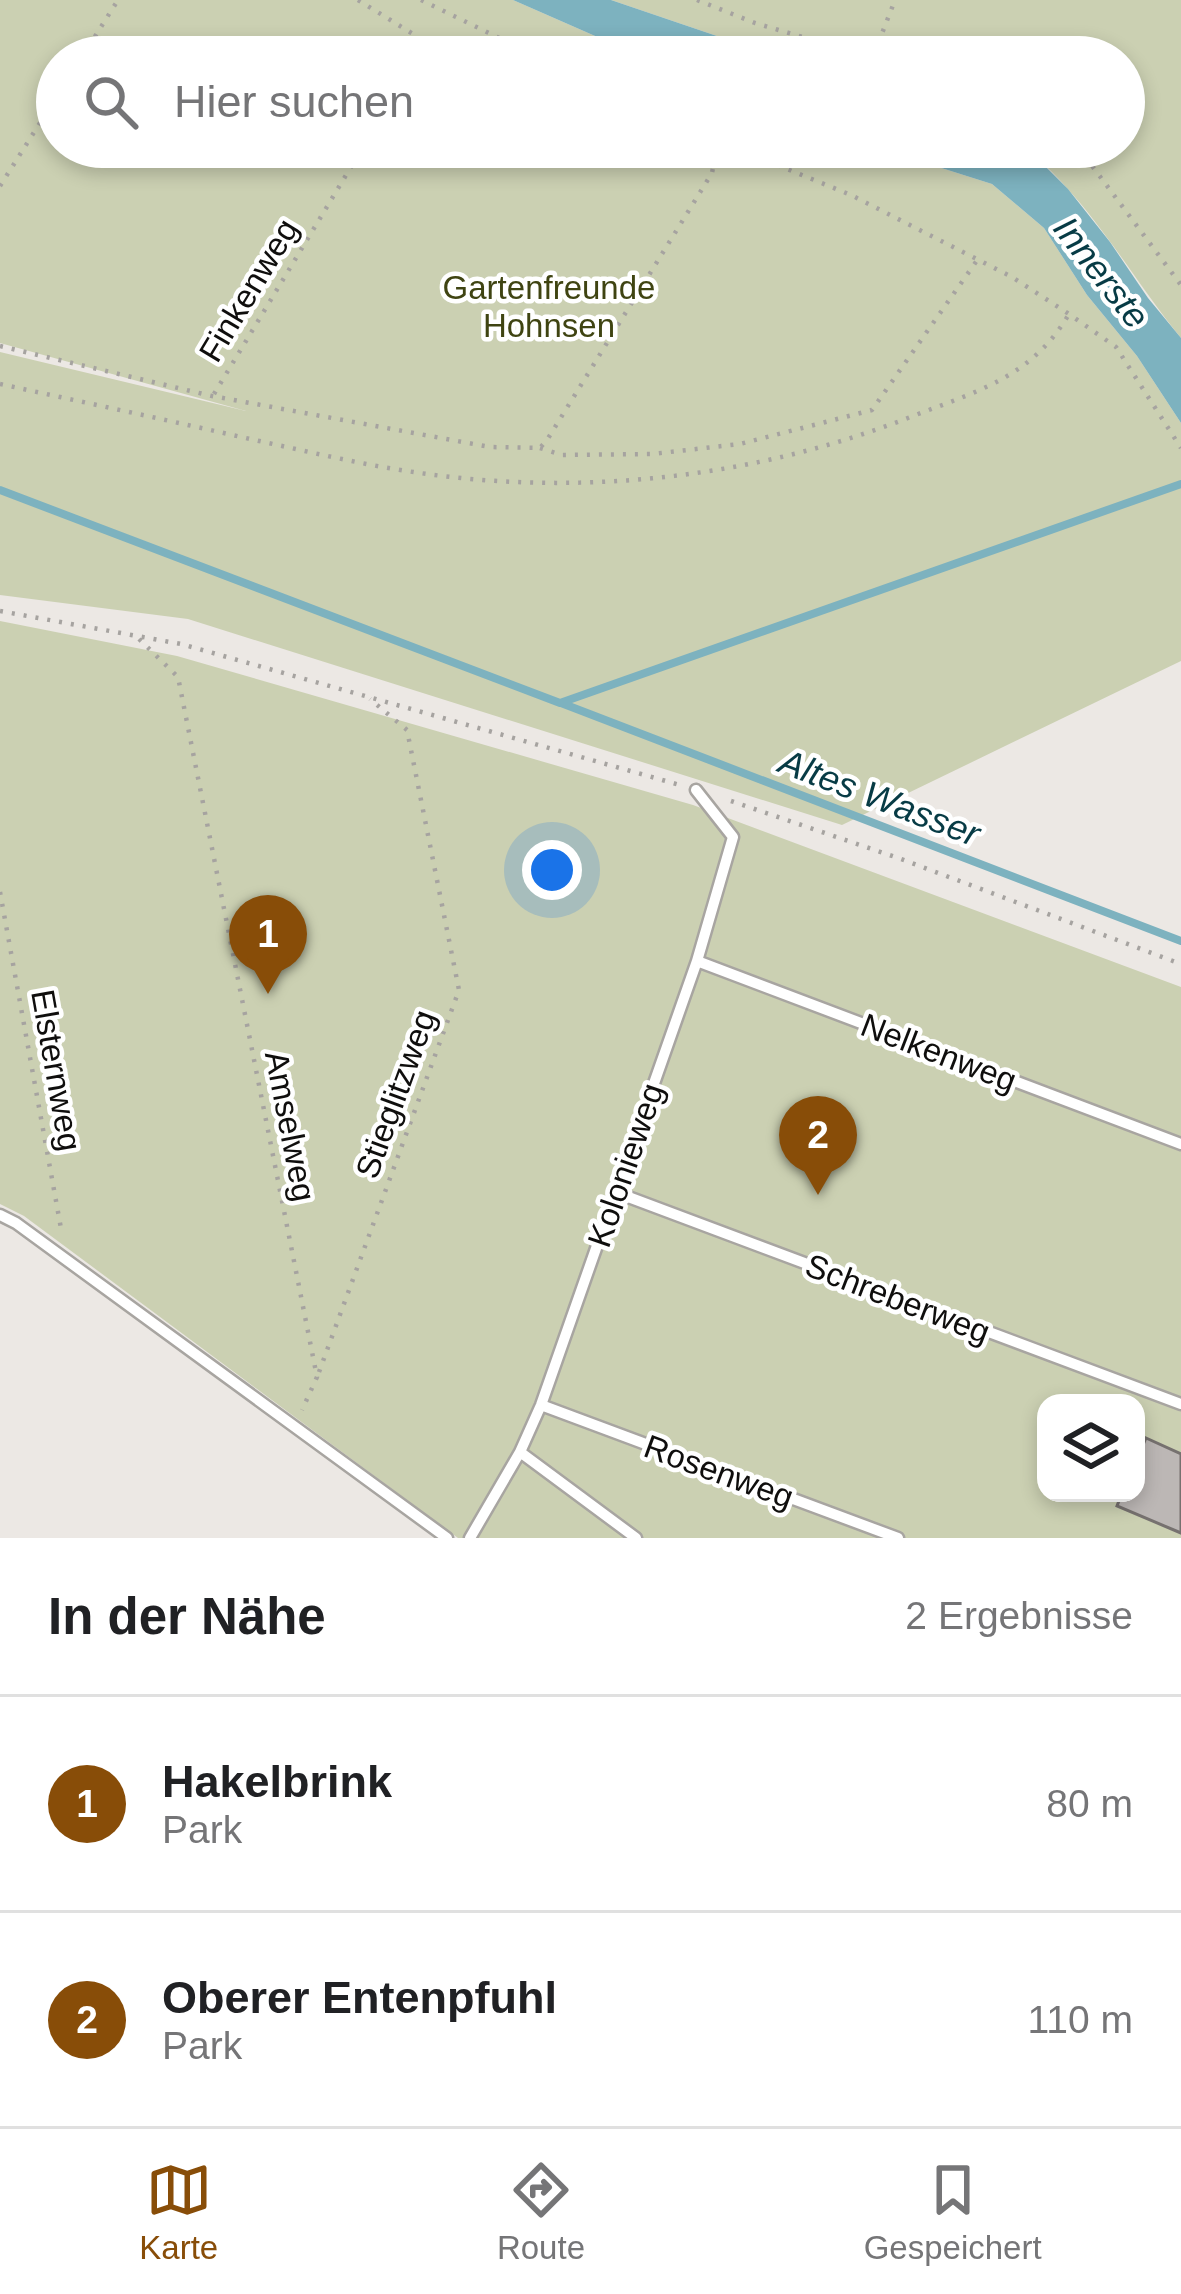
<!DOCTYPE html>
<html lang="de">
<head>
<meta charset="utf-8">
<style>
  body { margin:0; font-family:Helvetica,sans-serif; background:#f6f6f6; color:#202124 }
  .controls { position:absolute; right:36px; bottom:36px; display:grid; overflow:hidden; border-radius:24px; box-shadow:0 6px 18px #0003 }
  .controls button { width:108px; height:108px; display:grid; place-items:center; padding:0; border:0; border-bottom:3px solid #e0e0e0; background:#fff; color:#202124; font:60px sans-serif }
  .you { position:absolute; left:552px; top:870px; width:42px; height:42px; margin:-30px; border:9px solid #fff; border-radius:50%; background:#1a73e8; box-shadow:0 0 0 18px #1a73e833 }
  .badge { display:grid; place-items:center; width:78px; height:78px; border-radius:50%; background:#884d08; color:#fff; font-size:39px; font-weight:700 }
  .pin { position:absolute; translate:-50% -99px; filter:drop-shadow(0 3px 6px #0008) }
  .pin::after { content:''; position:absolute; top:63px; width:42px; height:36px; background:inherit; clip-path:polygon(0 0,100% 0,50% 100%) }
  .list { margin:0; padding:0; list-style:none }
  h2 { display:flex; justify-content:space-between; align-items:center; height:156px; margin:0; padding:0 48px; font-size:51px }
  h2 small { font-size:39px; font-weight:400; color:#757577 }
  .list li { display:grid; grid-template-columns:78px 1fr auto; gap:36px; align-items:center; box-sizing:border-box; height:216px; padding:0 48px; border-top:3px solid #e0e0e0 }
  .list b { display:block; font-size:45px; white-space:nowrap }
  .list p { margin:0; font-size:39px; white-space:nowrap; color:#757577 }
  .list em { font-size:39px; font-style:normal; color:#757577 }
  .icon { flex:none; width:66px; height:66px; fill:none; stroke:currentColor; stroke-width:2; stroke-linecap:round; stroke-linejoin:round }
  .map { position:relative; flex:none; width:1181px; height:1538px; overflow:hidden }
  .search { position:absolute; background:#fff; box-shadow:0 6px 18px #0003; left:36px; right:36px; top:36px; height:132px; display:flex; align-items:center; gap:30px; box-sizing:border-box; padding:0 42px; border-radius:66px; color:#757577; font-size:45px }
  .sheet { height:588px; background:#fff }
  nav { display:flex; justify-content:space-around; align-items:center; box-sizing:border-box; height:168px; border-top:3px solid #e0e0e0; background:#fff; font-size:33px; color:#757577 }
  nav a { display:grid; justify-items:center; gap:6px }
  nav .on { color:#884d08 }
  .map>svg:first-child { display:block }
  .green { fill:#cbd0b2; fill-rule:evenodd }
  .water { fill:#7db2bf }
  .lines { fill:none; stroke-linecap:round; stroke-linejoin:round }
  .stream { stroke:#7db2bf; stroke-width:8 }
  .building { fill:#bcb7b5; stroke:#76716f; stroke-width:3 }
  .service-casing { stroke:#a8a5a1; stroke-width:15 }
  .path { stroke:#a6a3a0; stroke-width:4.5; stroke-dasharray:3 9; stroke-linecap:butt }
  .service { stroke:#fff; stroke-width:10 }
  .labels { text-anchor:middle; stroke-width:9; stroke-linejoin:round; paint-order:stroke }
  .park-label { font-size:33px; fill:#3f4412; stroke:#fff }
  .street-label { font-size:33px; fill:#0f0e0d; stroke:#fff }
  .water-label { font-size:36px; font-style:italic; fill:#073b45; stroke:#fff }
</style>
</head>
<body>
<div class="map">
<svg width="1181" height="1538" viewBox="0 0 1181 1538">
  <rect width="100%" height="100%" fill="#ece8e4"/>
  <path class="green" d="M0,0H513L643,57H57V147H875L992,184L1044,228L1087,295L1137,356L1181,423V661L842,825L188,619L0,595V352L246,411L0,343Z
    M611,0H1181V338C1141,289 1109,234 1066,187C1054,173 1039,160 1026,147H1124V57H779Z
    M0,621L177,656L693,805L1181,987V1538H458L24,1216L0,1204ZM1046,1403H1136V1493H1046Z"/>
  <path class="water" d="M513,0H611L779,57H643Z
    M875,147H1026L1068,189L1110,242L1148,298L1181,338V423L1137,356L1087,295L1044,228L992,184Z"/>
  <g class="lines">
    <path class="stream" d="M0,490L560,703L1181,484
      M561,703L1181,941"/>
  </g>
  <path class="building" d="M1146,1438L1181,1454V1533L1117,1506L1122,1493H1136V1461Z"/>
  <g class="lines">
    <defs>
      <path id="service" d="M697,961L1181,1144
        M615,1192L1181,1404
        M0,1215L16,1223L447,1538
        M541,1405L898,1538
        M520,1452L636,1538
        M470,1538L520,1452L541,1405L697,961L733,837L696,790"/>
    </defs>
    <use href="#service" class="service-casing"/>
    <path class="path" d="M358,0L426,42L417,57
      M421,0L538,57
      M697,0L755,23L843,49L883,57
      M874,54L895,0
      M82,57L118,0
      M733,147L851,195L1012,277L1069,314L1116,347L1181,448
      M1078,147L1181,285
      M0,186L57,96
      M0,346L212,396L490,447L540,448L547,440L712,173L717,147
      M0,384C83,402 167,420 250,439C306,451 363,465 420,473C585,497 758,477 913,416C978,391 1032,377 1069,314
      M214,394L363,147
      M540,448L562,455L652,454L740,444L872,410L978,259
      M0,611L181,644L680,785
      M139,639L178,677L317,1377L302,1410
      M731,801L901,859L1181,964
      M0,892L62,1234
      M319,1372L459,990L407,730L370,699"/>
    <use href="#service" class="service"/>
  </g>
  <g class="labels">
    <g class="park-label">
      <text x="549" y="299">Gartenfreunde<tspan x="549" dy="38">Hohnsen</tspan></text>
    </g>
    <g class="street-label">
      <text transform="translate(248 290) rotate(-59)" y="12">Finkenweg</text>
      <text transform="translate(939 1052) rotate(21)" y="12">Nelkenweg</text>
      <text transform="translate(57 1070) rotate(80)" y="12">Elsternweg</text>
      <text transform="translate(395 1094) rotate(-70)" y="12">Stieglitzweg</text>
      <text transform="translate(291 1126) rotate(79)" y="12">Amselweg</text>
      <text transform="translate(625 1165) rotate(-71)" y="12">Kolonieweg</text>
      <text transform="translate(898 1298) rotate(21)" y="12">Schreberweg</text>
      <text transform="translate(719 1471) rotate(20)" y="12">Rosenweg</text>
    </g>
    <g class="water-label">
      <text transform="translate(1102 272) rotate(52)" y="13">Innerste</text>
      <text transform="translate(880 797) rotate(21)" y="13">Altes Wasser</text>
    </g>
  </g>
</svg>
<div class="controls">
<button><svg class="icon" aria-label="layers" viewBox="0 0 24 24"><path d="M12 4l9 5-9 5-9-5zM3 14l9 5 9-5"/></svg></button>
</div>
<div class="you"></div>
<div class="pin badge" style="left:268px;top:994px">1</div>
<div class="pin badge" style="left:818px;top:1195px">2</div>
<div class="search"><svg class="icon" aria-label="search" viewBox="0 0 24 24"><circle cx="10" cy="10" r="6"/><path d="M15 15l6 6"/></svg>Hier suchen</div>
</div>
<section class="sheet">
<h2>In der Nähe<small>2 Ergebnisse</small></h2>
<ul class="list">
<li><span class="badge">1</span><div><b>Hakelbrink</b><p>Park</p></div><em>80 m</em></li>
<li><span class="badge">2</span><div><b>Oberer Entenpfuhl</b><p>Park</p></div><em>110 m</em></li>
</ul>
</section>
<nav>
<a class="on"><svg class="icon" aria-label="map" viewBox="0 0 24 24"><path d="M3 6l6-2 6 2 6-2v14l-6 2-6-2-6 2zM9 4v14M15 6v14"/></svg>Karte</a>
<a><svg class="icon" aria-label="directions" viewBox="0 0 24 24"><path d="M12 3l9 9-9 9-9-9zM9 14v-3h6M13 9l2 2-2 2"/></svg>Route</a>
<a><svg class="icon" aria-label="saved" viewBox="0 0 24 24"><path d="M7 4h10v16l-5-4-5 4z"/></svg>Gespeichert</a>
</nav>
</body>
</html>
